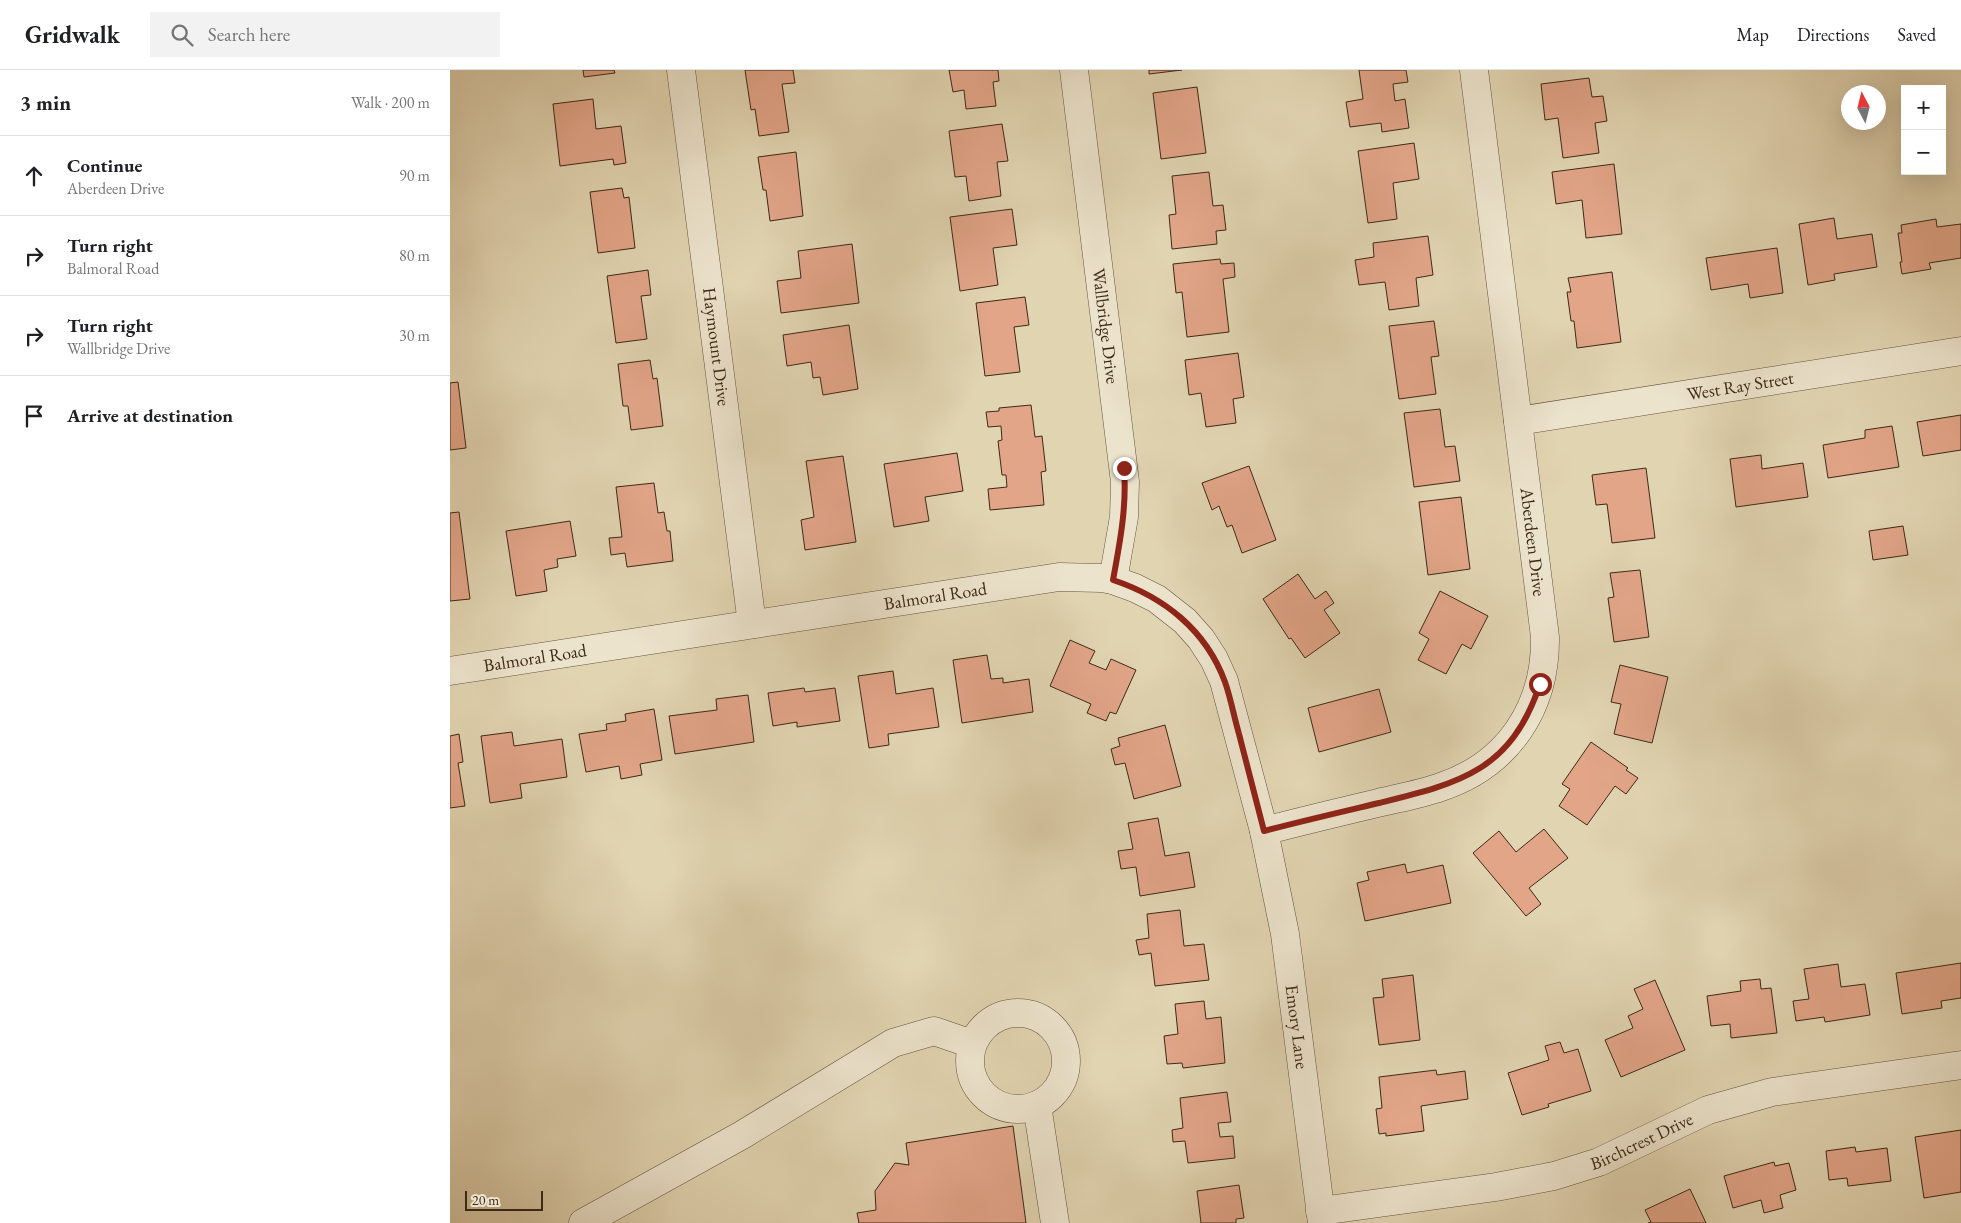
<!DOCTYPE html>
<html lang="en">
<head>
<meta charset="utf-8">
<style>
  body { margin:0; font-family:"EB Garamond",serif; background:#f2f2f2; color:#202124 }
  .controls { position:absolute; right:15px; top:15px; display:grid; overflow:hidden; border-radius:0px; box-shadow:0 5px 20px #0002 }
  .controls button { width:45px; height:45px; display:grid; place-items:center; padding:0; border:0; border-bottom:1px solid #e0e0e0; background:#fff; color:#202124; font:25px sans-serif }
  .compass { position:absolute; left:1391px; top:15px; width:45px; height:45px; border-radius:50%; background:#fff; box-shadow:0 5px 20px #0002; rotate:353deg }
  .scale { position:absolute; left:15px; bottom:12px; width:78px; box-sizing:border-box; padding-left:5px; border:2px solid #3d2917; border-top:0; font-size:14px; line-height:18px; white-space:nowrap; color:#3d2917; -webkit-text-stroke:4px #ece3cc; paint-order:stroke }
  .stop { position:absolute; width:15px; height:15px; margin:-11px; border:4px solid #8f2418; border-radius:50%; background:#fff }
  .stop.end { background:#8f2418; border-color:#fff; box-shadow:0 1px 5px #0008 }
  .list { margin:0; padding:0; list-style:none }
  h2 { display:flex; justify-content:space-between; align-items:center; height:65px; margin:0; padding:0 20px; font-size:21px }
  h2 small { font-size:16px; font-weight:400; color:#757577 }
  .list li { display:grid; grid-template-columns:32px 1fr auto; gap:15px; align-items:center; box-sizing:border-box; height:80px; padding:0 20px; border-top:1px solid #e0e0e0 }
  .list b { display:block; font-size:19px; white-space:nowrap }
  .list p { margin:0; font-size:16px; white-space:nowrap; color:#757577 }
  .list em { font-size:16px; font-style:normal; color:#757577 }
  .icon { flex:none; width:28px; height:28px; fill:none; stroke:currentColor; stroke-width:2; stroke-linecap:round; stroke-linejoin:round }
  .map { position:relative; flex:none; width:1511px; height:1153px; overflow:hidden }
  header { display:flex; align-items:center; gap:30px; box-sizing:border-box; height:70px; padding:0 25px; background:#fff; border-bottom:1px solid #e0e0e0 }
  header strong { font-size:24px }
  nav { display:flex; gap:28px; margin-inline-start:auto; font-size:18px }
  .search { width:350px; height:45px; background:#f2f2f2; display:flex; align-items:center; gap:12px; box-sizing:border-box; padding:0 18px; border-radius:0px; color:#757577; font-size:19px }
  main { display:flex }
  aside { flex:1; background:#fff }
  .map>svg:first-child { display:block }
  .building { fill:#e2a588; stroke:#3d2917 }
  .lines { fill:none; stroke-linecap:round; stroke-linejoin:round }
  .minor-casing { stroke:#66543e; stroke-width:29 }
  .minor { stroke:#ece3cc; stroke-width:28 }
  .route { stroke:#8f2418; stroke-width:6 }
  .labels { text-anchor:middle; stroke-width:4.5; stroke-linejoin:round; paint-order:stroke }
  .street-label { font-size:18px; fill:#3d2917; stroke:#ece3cc }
</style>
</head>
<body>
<header>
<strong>Gridwalk</strong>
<div class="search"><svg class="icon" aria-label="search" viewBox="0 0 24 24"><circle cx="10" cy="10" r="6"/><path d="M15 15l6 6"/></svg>Search here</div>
<nav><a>Map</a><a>Directions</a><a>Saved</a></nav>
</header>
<main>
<aside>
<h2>3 min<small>Walk · 200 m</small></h2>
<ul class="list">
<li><svg class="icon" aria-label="ahead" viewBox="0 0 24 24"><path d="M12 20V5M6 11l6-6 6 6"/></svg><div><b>Continue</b><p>Aberdeen Drive</p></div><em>90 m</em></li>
<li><svg class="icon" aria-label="right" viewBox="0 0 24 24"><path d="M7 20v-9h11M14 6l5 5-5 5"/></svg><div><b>Turn right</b><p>Balmoral Road</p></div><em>80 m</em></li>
<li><svg class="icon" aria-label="right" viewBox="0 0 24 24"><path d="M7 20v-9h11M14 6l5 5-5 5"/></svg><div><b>Turn right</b><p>Wallbridge Drive</p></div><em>30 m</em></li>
<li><svg class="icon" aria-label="arrive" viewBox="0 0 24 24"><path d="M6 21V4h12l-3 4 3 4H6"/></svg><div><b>Arrive at destination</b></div></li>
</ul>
</aside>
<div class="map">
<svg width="1511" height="1153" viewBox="0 0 1511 1153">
  <rect width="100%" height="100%" fill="#e1d4b1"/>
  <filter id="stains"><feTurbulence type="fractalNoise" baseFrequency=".004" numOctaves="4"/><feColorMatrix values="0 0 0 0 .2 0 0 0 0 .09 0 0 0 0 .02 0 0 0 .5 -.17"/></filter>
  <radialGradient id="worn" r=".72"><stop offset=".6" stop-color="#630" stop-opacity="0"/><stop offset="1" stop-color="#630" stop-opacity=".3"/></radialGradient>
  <path class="building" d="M133,0H164L165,3L134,7Z
    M295,0H343L345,13L332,14L339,62L309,66L305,39L301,40Z
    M499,0H548L549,11L543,12L546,36L516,39L514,20L503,22Z
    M699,0H732L699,4Z
    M909,0H956L958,12L943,14L945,31L955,29L959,58L932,62L931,53L900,57L896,32L913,29Z
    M1139,8L1142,27L1153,26L1157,51L1145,53L1149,83L1113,88L1108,48L1095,50L1091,14Z
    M747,17L756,83L711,89L703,23Z
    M143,29L146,59L171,56L176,93L164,95L163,89L110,96L103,34Z
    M552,54L558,91L547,92L551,126L519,131L516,106L505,107L499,61Z
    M964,73L969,109L943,113L947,149L918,153L908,81Z
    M346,82L353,146L320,151L316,120H313L308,87Z
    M1164,94L1172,164L1136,168L1132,130L1106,134L1102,102Z
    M759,102L763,136L773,135L776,160L766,161L767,174L722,179L719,145L726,144L722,106Z
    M172,118L174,128L179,127L185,178L148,183L140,122Z
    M562,139L567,175L543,178L548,215L510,221L500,147Z
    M1384,148L1387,169L1422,164L1427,197L1384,204L1385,210L1358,215L1349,154Z
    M1486,149L1487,157L1511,154V188L1479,193L1481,199L1452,204L1450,192H1452L1448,163H1452L1451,155Z
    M978,166L983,205L966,208L969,236L939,240L935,212L909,215L905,190L924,187L923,173Z
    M402,174L409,233L331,243L327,211L351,208L348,181Z
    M1327,178L1333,223L1300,228L1298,214L1261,220L1256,188Z
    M770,189L771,194L784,193L785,207L773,209L779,262L737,267L732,222L726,223L723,194Z
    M198,200L201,225L191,226L197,269L166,273L157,206Z
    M1162,202L1171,272L1127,278L1124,251H1121L1117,222H1121L1118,208Z
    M575,227L579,255L564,257L570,302L535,306L526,233Z
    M984,251L989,286L981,287L986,324L949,329L939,256Z
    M399,255L408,319L373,325L370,307L363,308L361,292L337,296L333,265Z
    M788,283L794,327L783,329L786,353L756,357L751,323L739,325L735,290Z
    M200,290L203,309L207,308L213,356L181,360L178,336H173L168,294Z
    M8,312L16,378L0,380V313Z
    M581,335L585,367L592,366L596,401L591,402L594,435L540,440L538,419L557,417L556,405H552L548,371L552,370L551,356L538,357L536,342L549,341V338Z
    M990,339L995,377L1005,376L1010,411L964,417L954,343Z
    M1511,345V380L1473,386L1467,352Z
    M1442,356L1449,397L1378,408L1373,375L1415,368V360Z
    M507,383L513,421L475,427L479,451L444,457L434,394Z
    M1311,385L1312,399L1353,393L1358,427L1286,437L1280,389Z
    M393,386L406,472L355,480L351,450L364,447L356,391Z
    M799,396L826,470L792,483L782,455L777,457L769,436L762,440L752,413Z
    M1196,398L1205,468L1162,473L1157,434L1146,435L1142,405Z
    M204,413L208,443L214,442L217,461H220L223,491L177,497L175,483L161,485L159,468L172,467L166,417Z
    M1011,427L1020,499L978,505L969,432Z
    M9,442L20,529L0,531V443Z
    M120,451L126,486L107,489L108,497L94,500L97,521L66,526L56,461Z
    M1453,456L1458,485L1423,490L1419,461Z
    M1190,500L1199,567L1164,572L1158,528L1164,527L1160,503Z
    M848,504L865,529L876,521L884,533L874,540L890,563L855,588L841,568L839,569L813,529Z
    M990,521L1038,546L1021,579L1012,574L996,604L968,590L979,569L969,563Z
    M620,570L645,581L639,593L656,600L661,589L686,600L666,644L660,642L656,651L637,643L641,634L600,616Z
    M537,585L541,609L553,608V613L579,609L583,642L512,653L503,590Z
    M1170,595L1218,607L1202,673L1164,664L1171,634L1161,632Z
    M443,601L446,624L483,618L489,657L438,664L439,675L419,678L408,606Z
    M354,618L355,622L385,618L390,651L347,657V652L323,656L318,623Z
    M929,619L941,662L869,682L858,638Z
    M298,625L304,672L225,684L219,646L267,640L266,629Z
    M204,639L212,690L190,694L192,705L171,709L169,696L136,702L129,664L157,660L156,654L176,651L175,644Z
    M715,655L731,716L684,729L675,693L665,695L661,679L670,676L668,668Z
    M62,662L64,676L112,669L117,707L70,714L72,728L40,733L31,666Z
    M9,664L13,692L8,693L15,736L0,738V666Z
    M1141,672L1178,698L1176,700L1188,708L1176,724L1165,716L1137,755L1109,736L1120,719L1112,714Z
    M708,748L715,786L739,782L745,817L690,826L686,797L671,799L668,781L683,779L678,753Z
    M1094,759L1118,788L1079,818L1091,834L1076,846L1023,783L1049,761L1066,782Z
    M955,794L957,803L993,795L1001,833L915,851L907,813L919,810L917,802Z
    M730,840L734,876L754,874L759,910L705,916L701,883L689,885L686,870L699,868L697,844Z
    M1511,893V928L1491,931L1492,938L1452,944L1446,903Z
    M1388,894L1391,917L1415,914L1420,945L1375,952L1374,947L1346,951L1343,931L1359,929L1354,899Z
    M963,905L970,970L929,975L923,928L934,927L932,909Z
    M1310,909L1311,919L1321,918L1327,963L1281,968L1280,954L1261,956L1257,926L1291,921L1290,911Z
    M1205,910L1235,980L1171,1007L1155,970L1183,958L1178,946L1193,939L1184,919Z
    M754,931L756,949L771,947L775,993L733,998L732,993L717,994L714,966L728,964L725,934Z
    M1110,972L1114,983L1128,979L1141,1021L1098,1034L1099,1037L1072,1045L1058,1003L1099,990L1095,976Z
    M986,1000L987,1005L1015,1001L1018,1029L971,1036L974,1061L936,1066V1063L929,1064L926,1039L932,1038L929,1007Z
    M777,1022L781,1052L768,1053L770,1067L783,1066L785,1088L738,1093L735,1071L723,1072L722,1060L733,1058L730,1028Z
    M563,1056L576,1153H409L407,1143L426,1140L425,1121L445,1093L459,1095L456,1073Z
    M1511,1060V1122L1474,1128L1465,1067Z
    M1405,1077L1406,1082L1437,1078L1441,1111L1398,1116L1397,1108L1379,1110L1376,1081Z
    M1324,1092L1325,1096L1339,1093L1346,1120L1330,1125L1333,1138L1314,1143L1311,1130L1283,1138L1274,1106Z
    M789,1115L794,1148L786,1149V1153H751L747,1121Z
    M1240,1119L1256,1153H1198L1201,1152L1195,1140Z"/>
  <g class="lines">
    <defs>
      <g id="minor">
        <path id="s1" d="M231,0L302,554"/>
        <path id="s2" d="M624,0L675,412L674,447L663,510"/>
        <path id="s3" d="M1068,351L1511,281"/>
        <path id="s4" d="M0,601L609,507L651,508L663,510L685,518L707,529L735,551L751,569L764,589L774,611L814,761L835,864L872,1153"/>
        <path d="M814,761C852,751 890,742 928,733C949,728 971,724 991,717C1059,694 1096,637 1095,567L1024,0"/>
        <circle cx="568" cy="991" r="48"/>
        <path d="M587,1035L605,1153"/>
        <path id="s5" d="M870,1141L1046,1117L1104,1106L1149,1092L1258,1040L1322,1022L1511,995"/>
        <path d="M133,1153L292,1065L443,973L484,961L522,974"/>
      </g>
    </defs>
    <use href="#minor" class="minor-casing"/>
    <use href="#minor" class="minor"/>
  </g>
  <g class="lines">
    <path class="route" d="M674,398C677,436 670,472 663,510C714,527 756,560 775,612C781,629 784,647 789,664C797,696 806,729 814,761C852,751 891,742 929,733C1010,713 1061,701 1090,614"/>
  </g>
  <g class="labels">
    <g class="street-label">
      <text dy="6" stroke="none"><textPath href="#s2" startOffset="258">Wallbridge Drive</textPath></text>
      <text dy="6" stroke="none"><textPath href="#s1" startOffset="279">Haymount Drive</textPath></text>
      <text dy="6" stroke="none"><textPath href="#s3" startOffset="225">West Ray Street</textPath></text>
      <text transform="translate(1083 472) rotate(83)" y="6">Aberdeen Drive</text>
      <text dy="6" stroke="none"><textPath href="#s4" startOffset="491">Balmoral Road</textPath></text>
      <text dy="6" stroke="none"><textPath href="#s4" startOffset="86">Balmoral Road</textPath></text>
      <text dy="6" stroke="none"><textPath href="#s4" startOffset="1180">Emory Lane</textPath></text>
      <text dy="6" stroke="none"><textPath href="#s5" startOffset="331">Birchcrest Drive</textPath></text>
    </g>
  </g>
  <rect width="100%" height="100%" filter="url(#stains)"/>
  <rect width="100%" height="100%" fill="url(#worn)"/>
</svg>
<div class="controls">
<button>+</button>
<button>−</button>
</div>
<svg class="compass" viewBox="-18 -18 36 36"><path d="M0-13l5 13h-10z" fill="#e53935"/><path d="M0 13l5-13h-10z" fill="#757577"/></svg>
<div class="scale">20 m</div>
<div class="stop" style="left:1090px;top:614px"></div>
<div class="stop end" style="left:674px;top:398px"></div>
</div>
</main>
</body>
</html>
